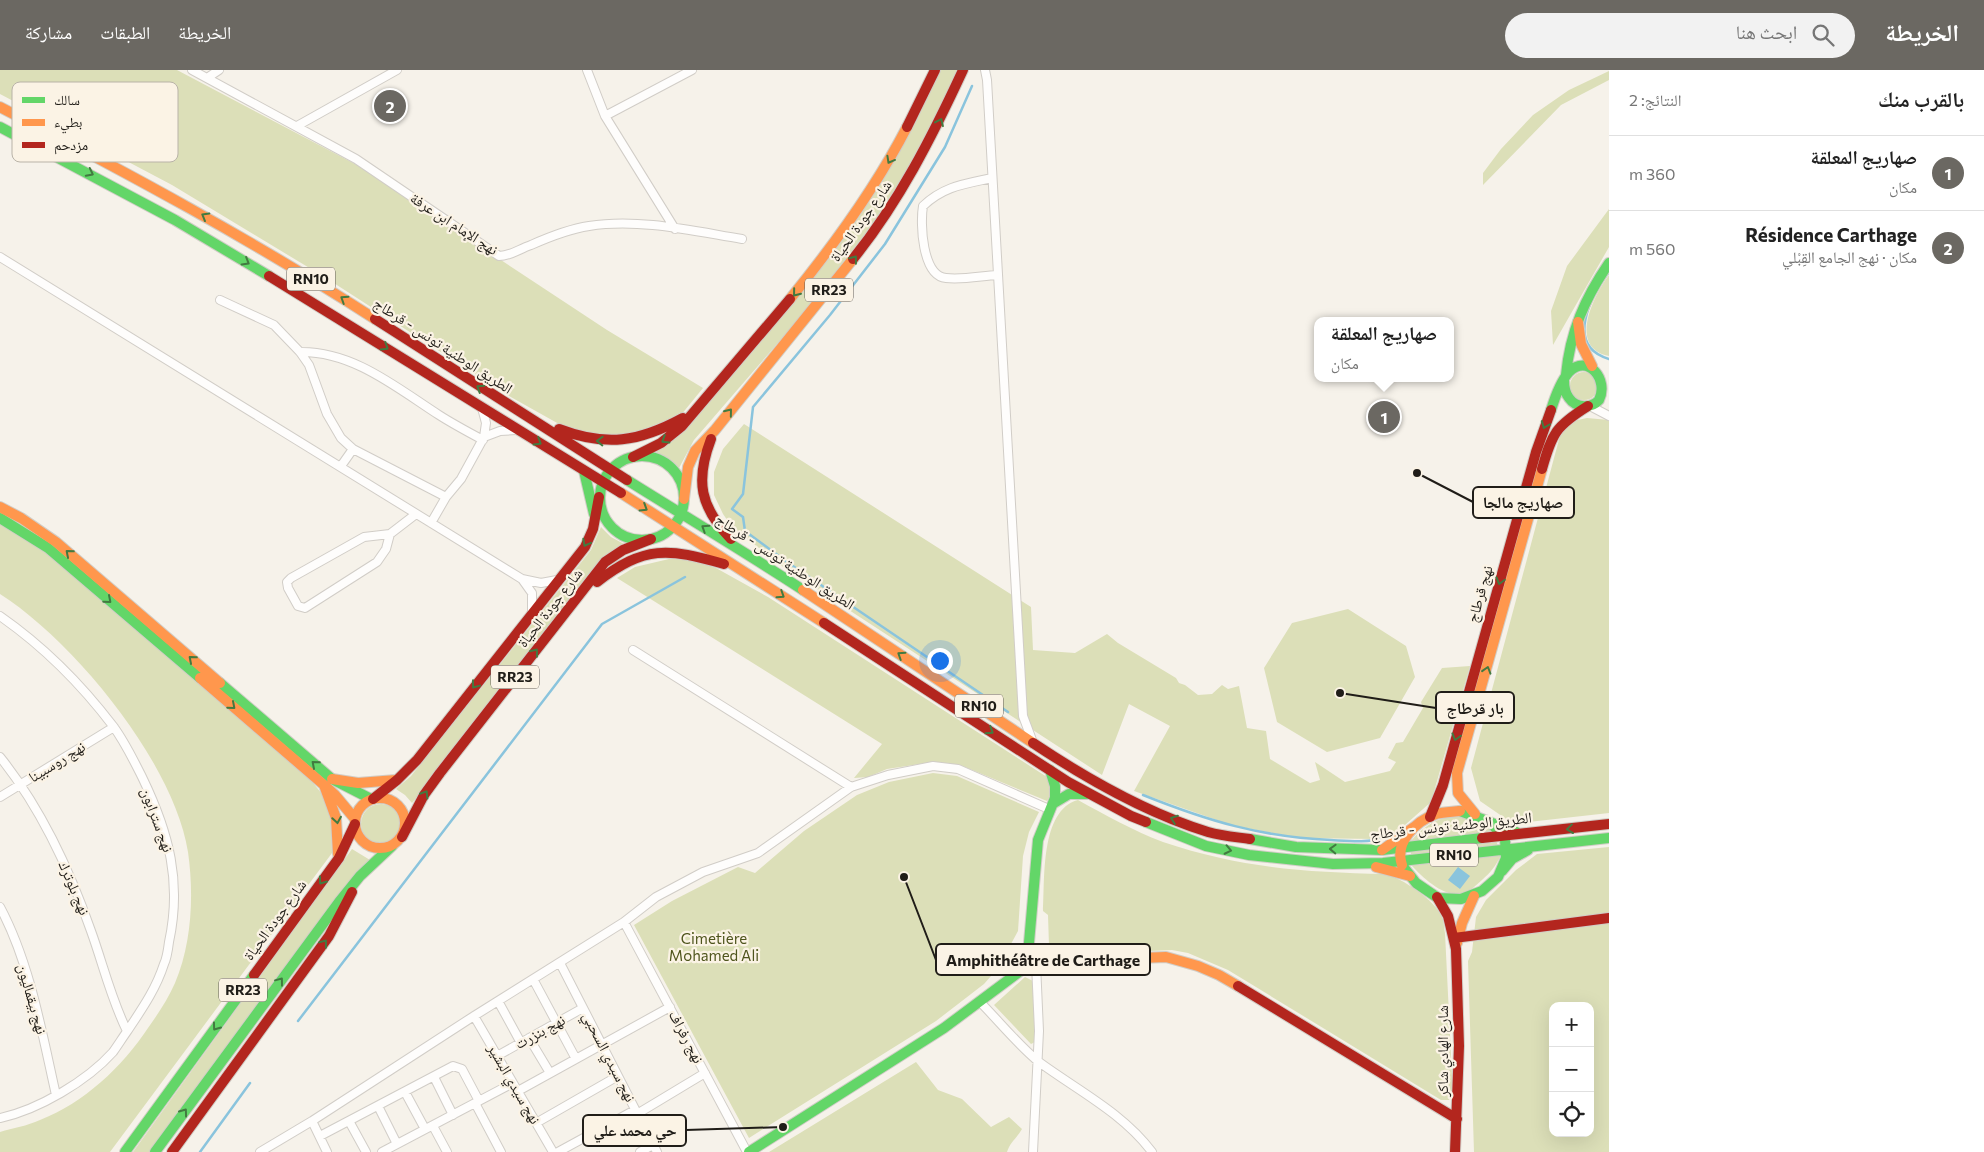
<!DOCTYPE html>
<html lang="ar">
<head>
<meta charset="utf-8">
<style>
  body { margin:0; font-family:Commissioner,"Noto Naskh Arabic",sans-serif; background:#f2f2f2; color:#222; direction:rtl }
  .controls { position:absolute; right:15px; bottom:15px; display:grid; overflow:hidden; border-radius:10px; box-shadow:0 5px 20px #0002 }
  .controls button { width:45px; height:45px; display:grid; place-items:center; padding:0; border:0; border-bottom:1px solid #e0e0e0; background:#fff; color:#222; font:25px sans-serif }
  .you { position:absolute; left:939px; top:590px; width:18px; height:18px; margin:-12px; border:4px solid #fff; border-radius:50%; background:#1a73e8; box-shadow:0 0 0 8px #1a73e833 }
  .badge { display:grid; place-items:center; width:32px; height:32px; border-radius:50%; background:#6b6862; color:#fff; font-size:16px; font-weight:700 }
  .pin { position:absolute; translate:-50% -50%; border:2px solid #fff; box-shadow:0 1px 5px #0006 }
  .popup { position:absolute; left:1314px; top:247px; width:140px; height:65px; box-sizing:border-box; display:grid; place-content:center; border-radius:10px; background:#fff; filter:drop-shadow(0 1px 4px #0005); font-size:16px; white-space:nowrap; color:#767676 }
  .popup b { font-size:19px; color:#222 }
  .popup::after { content:''; position:absolute; left:50%; top:100%; margin-left:-10px; border:10px solid transparent; border-top-color:#fff }
  .list { margin:0; padding:0; list-style:none }
  h2 { display:flex; justify-content:space-between; align-items:center; height:65px; margin:0; padding:0 20px; font-size:21px }
  h2 small { font-size:16px; font-weight:400; color:#767676 }
  .list li { display:grid; grid-template-columns:32px 1fr auto; gap:15px; align-items:center; box-sizing:border-box; height:75px; padding:0 20px; border-top:1px solid #e0e0e0 }
  .list b { display:block; font-size:19px; white-space:nowrap }
  .list p { margin:0; font-size:16px; white-space:nowrap; color:#767676 }
  .list em { font-size:16px; font-style:normal; color:#767676 }
  .icon { flex:none; width:28px; height:28px; fill:none; stroke:currentColor; stroke-width:2; stroke-linecap:round; stroke-linejoin:round }
  .map { position:relative; flex:none; width:1609px; height:1082px; overflow:hidden; direction:ltr }
  header { display:flex; align-items:center; gap:30px; box-sizing:border-box; height:70px; padding:0 25px; background:#6b6862; color:#fff }
  header strong { font-size:24px }
  nav { display:flex; gap:28px; margin-inline-start:auto; font-size:18px }
  .search { width:350px; height:45px; background:#f2f2f2; display:flex; align-items:center; gap:12px; box-sizing:border-box; padding:0 18px; border-radius:28px; color:#767676; font-size:19px }
  main { display:flex }
  aside { flex:1; background:#fff }
  .map>svg:first-child { display:block }
  .green { fill:#dcdfb8; fill-rule:evenodd }
  .water { fill:#8ac4dd }
  .lines { fill:none; stroke-linecap:round; stroke-linejoin:round }
  .stream { stroke:#8ac4dd; stroke-width:2.5 }
  .street-casing { stroke:#d1cdc7; stroke-width:10 }
  .fast-casing { stroke:#d1cdc7; stroke-width:12 }
  .slow-casing { stroke:#d1cdc7; stroke-width:12 }
  .jam-casing { stroke:#d1cdc7; stroke-width:12 }
  .street { stroke:#fefdfc; stroke-width:8 }
  .fast { stroke:#63d668; stroke-width:10 }
  .slow { stroke:#ff974d; stroke-width:10 }
  .jam { stroke:#b3261e; stroke-width:10 }
  .oneway { stroke:#427a40 }
  .labels { text-anchor:middle; stroke-width:4.5; stroke-linejoin:round; paint-order:stroke }
  .shield { fill:#fbf3e5; stroke:#625d56; stroke-width:1 }
  .shield-label { font-size:14px; font-weight:bold; fill:#201d18 }
  .street-label { font-size:15px; fill:#201d18; stroke:#fbf3e5 }
  .park-label { font-size:15px; fill:#4f551d; stroke:#fbf3e5 }
  .key { fill:#fbf3e5; stroke:#b9b3a8; stroke-width:1 }
  .key-label { font-size:14px; fill:#201d18 }
  .leader { fill:none; stroke:#201d18; stroke-width:2 }
  .callout-dot { fill:#201d18; stroke:#fbf3e5; stroke-width:2 }
  .callout { fill:#fbf3e5; stroke:#201d18; stroke-width:2 }
  .callout-label { font-size:16px; text-anchor:middle; font-weight:bold; fill:#201d18 }
</style>
</head>
<body>
<header>
<strong>الخريطة</strong>
<div class="search"><svg class="icon" aria-label="search" viewBox="0 0 24 24"><circle cx="10" cy="10" r="6"/><path d="M15 15l6 6"/></svg>ابحث هنا</div>
<nav><a>الخريطة</a><a>الطبقات</a><a>مشاركة</a></nav>
</header>
<main>
<aside>
<h2>بالقرب منك<small>النتائج: 2</small></h2>
<ul class="list">
<li><span class="badge">1</span><div><b>صهاريج المعلقة</b><p>مكان</p></div><em>360 m</em></li>
<li><span class="badge">2</span><div><b>Résidence Carthage</b><p>مكان · نهج الجامع القِبْلي</p></div><em>560 m</em></li>
</ul>
</aside>
<div class="map">
<svg width="1609" height="1082" viewBox="0 0 1609 1082">
  <rect width="100%" height="100%" fill="#f6f2ea"/>
  <path class="green" d="M0,0H177L357,95L607,260L703,318L681,345L613,371L575,363L509,326L326,208L172,115L0,24Z
    M941,0H957L947,24L903,107L869,159L809,237L694,370L679,398L656,382L828,190Z
    M1609,1V10L1561,35L1483,115V103L1501,79L1533,45L1569,20Z
    M1609,139V177L1553,275L1551,241L1567,196Z
    M1609,205V286C1567,278 1594,225 1609,205Z
    M1570 316a14 14 0 1 1 28 0a14 14 0 1 1-28 0Z
    M1587,348L1609,350V743L1519,753L1509,751L1480,731L1471,698L1561,362L1573,351Z
    M744,354L1031,537L1033,580L1075,583L1107,564L1118,573L1176,608L1179,613L1185,615L1198,625L1212,624L1222,615L1228,619L1239,616L1247,658L1266,661L1270,689L1310,713L1320,710L1315,692L1345,712L1390,701L1396,692L1388,688L1396,673L1403,672L1423,638L1421,632L1442,598L1470,596L1431,732L1397,762L1376,769L1298,768L1231,755L1134,721L1170,656L1129,634L1102,705L783,497L732,457L723,444L714,425V402L723,379Z
    M0,450L47,480L305,703L322,724L331,748L332,783L110,1082H0V1062C13,1058 27,1056 40,1050C84,1033 122,997 148,958C158,944 168,929 175,913C192,873 194,824 188,782C174,693 74,571 0,524Z
    M601,457L611,467L624,474L412,733L405,725L396,719L411,706L591,480Z
    M669,489H692L716,498L768,527L1047,707C1052,716 1053,722 1047,731L960,695L933,692L887,699L868,707L854,708L882,674L617,508L635,497Z
    M1348,539L1406,576L1415,607L1380,668L1327,682L1277,652L1264,598L1292,553Z
    M933,703L957,706L1039,742L1029,762L1023,786L1018,861L998,898L984,914L936,951L749,1068L634,855L672,831L738,797L755,803L804,761L857,725L889,712Z
    M1078,730C1105,745 1134,761 1163,772C1240,798 1305,802 1385,804C1402,808 1435,830 1442,847C1444,851 1444,858 1445,863L1453,1026L1449,1030H1441L1228,900L1188,883L1172,880L1053,885L1049,876L1048,845L1043,841C1045,810 1040,740 1078,730Z
    M361 754a20 20 0 1 1 40 0a20 20 0 1 1-40 0Z
    M1451,746H1465L1492,758L1501,785C1496,796 1490,803 1482,810C1476,815 1470,822 1462,824C1445,828 1423,808 1412,796L1410,772C1422,758 1433,750 1451,746Z
    M1609,777V1082H1474L1468,891L1472,882L1476,847L1486,830L1516,800L1537,784ZM1553,936H1590V1063H1553Z
    M352,779L370,790L151,1082H133Z
    M1025,907L1033,911L1036,919L1037,971L1031,974L994,935Z
    M916,992L938,1020L962,1029L991,1057L1009,1047L1022,1059C1017,1068 1010,1072 1007,1082H769Z"/>
  <path class="water" d="M1458,797L1470,806L1460,819L1448,810Z"/>
  <g class="lines">
    <path class="stream" d="M972,16L945,77L885,174L830,245L753,337L743,424L732,439L743,447L745,461L787,492L1008,642
      M1609,202C1591,226 1564,276 1609,289
      M1143,725C1208,751 1261,767 1331,770C1349,771 1367,773 1384,768
      M298,951L602,554L685,507
      M200,1082L250,1013"/>
    <defs>
      <path id="street" d="M192,0L356,89L499,186C511,186 519,179 531,175C549,167 569,159 589,156C639,148 693,161 742,169
        M587,0L605,46L675,159
        M985,0L987,10L1023,646L1032,670
        M207,8L219,0
        M605,46L692,0
        M297,56L397,0
        M992,108C965,114 944,116 923,136C920,153 922,206 946,208C962,210 981,206 997,205
        M0,187L522,509L541,513L557,510
        M220,230L274,255L300,282L309,295L327,344L341,368L353,379L446,427
        M300,282C353,281 397,318 439,345C453,354 468,362 483,370
        M1590,336L1609,346
        M484,367L500,361L516,360
        M341,396L353,379
        M431,453L446,427L461,409L484,367L486,353L482,338
        M390,464L386,479L377,492L305,538L298,536L288,518L287,512L291,508L364,467L390,464L416,444
        M522,509L532,523V541
        M0,546C43,576 81,614 113,656C125,672 134,691 143,709C169,763 182,812 169,872C168,880 167,888 164,894C156,919 142,939 128,960C123,967 118,975 113,982C87,1011 38,1040 0,1048
        M633,580L851,717
        M0,687C41,738 69,798 91,861C103,894 111,929 127,961
        M0,727L114,657
        M0,837C30,893 42,963 56,1025
        M624,852L747,1082
        M560,893L657,1082
        M533,909L576,989
        M498,931L521,973
        M980,932C998,950 1019,976 1039,992C1077,1020 1123,1043 1152,1082
        M474,946L553,1082
        M529,968L550,1003
        M497,986L583,938
        M434,1007L453,1045
        M518,1021L670,937
        M405,1022L425,1059
        M475,1033L501,1082
        M378,1036L397,1074
        M637,1044L705,1003
        M312,1051L327,1082
        M349,1051L366,1082
        M536,1053L618,1006
        M433,1056L447,1082
        M320,1066L453,996L462,999L479,1031
        M260,1082L312,1051L474,946L624,852L656,827L703,802L758,783L851,717L888,705L933,696L958,699L1051,740
        M382,1082L513,1013
        M558,1082L635,1040
        M640,1082L653,1075
        M1033,1082L1039,961L1036,894"/>
      <path id="fast" d="M0,57L175,150L269,206
        M1566,305C1570,262 1585,228 1609,193
        M1551,340C1555,327 1560,312 1569,302C1588,283 1609,310 1599,330C1591,339 1576,338 1569,328C1565,323 1564,316 1564,310
        M600 428a42 42 0 1 1 84 0a42 42 0 1 1-84 0Z
        M584,401L594,444
        M627,410C686,447 745,482 803,520
        M0,448L48,478L200,608
        M220,613L332,709L371,729
        M1054,733L1069,724H1087
        M1146,752L1206,776L1249,785L1333,794L1383,793L1609,768
        M1492,753L1516,762
        M1250,769L1296,777L1382,780L1482,768
        M1402,795L1416,813L1438,828L1461,829L1482,821L1498,807L1506,788L1505,769L1490,752L1460,741
        M1502,801L1512,789L1528,780
        M1020 892a8 8 0 1 1 16 0a8 8 0 1 1-16 0Z
        M1028,884L1038,770L1055,728V716L1050,700
        M125,1082L254,905
        M155,1082L339,832L360,806L392,776
        M749,1082L944,958L1023,899"/>
      <path id="slow" d="M0,37C128,103 254,171 375,249
        M790,229C834,175 875,119 907,57
        M1578,252L1581,274L1592,296
        M621,423L824,553
        M684,429L688,397L695,381L715,360L853,189
        M0,437L21,448L56,472L220,613
        M803,520L1033,673
        M200,608L324,715L335,725L355,749
        M332,709L358,713L396,710
        M324,715L336,748L338,784
        M355 753a25 25 0 1 1 50 0a25 25 0 1 1-50 0Z
        M1475,744L1458,723L1457,703L1542,399
        M1382,780L1414,757
        M1402,795C1394,772 1416,751 1436,744C1444,742 1452,742 1460,741
        M1376,797L1410,806
        M1457,873L1462,853L1474,826
        M1037,892L1166,887L1198,896L1219,905L1238,916"/>
      <path id="jam" d="M907,57L935,0
        M853,189C899,132 932,67 963,0
        M269,206L621,423
        M375,249L627,410
        M559,359C606,377 639,372 683,348
        M711,369C695,411 700,437 731,469
        M633,387L661,373L682,356L790,229
        M1542,399C1552,363 1556,356 1588,336
        M597,512C645,475 668,478 724,494
        M824,553L1068,712L1131,746L1146,752
        M1033,673C1087,709 1146,743 1208,762C1222,766 1236,767 1250,769
        M373,729L397,710L417,690L585,477L593,459L599,427
        M1430,747L1443,715L1536,382L1551,340
        M402,767L424,725L440,703L605,492L623,480L651,469
        M1482,768L1609,754
        M1437,827L1448,846L1456,879L1459,976L1455,1082
        M1454,868L1609,848
        M254,905L339,788L355,754
        M1238,916L1457,1049
        M172,1082L329,866L352,822"/>
    </defs>
    <use href="#street" class="street-casing"/>
    <use href="#fast" class="fast-casing"/>
    <use href="#slow" class="slow-casing"/>
    <use href="#jam" class="jam-casing"/>
    <use href="#street" class="street"/>
    <use href="#fast" class="fast"/>
    <use href="#slow" class="slow"/>
    <use href="#jam" class="jam"/>
  </g>
  <defs><path id="oneway-chevron" d="M-2-3.5L2.5 0L-2 3.5" fill="none" stroke-width="1.6" stroke-linecap="round" stroke-linejoin="round" transform="scale(1.25)"/></defs>
  <g class="oneway">
    <use href="#oneway-chevron" transform="translate(940 52) rotate(-65)"/>
    <use href="#oneway-chevron" transform="translate(890 90) rotate(119)"/>
    <use href="#oneway-chevron" transform="translate(90 103) rotate(27)"/>
    <use href="#oneway-chevron" transform="translate(205 146) rotate(-150)"/>
    <use href="#oneway-chevron" transform="translate(854 189) rotate(-52)"/>
    <use href="#oneway-chevron" transform="translate(246 192) rotate(31)"/>
    <use href="#oneway-chevron" transform="translate(796 223) rotate(129)"/>
    <use href="#oneway-chevron" transform="translate(344 229) rotate(-147)"/>
    <use href="#oneway-chevron" transform="translate(385 277) rotate(32)"/>
    <use href="#oneway-chevron" transform="translate(480 318) rotate(-147)"/>
    <use href="#oneway-chevron" transform="translate(729 342) rotate(-51)"/>
    <use href="#oneway-chevron" transform="translate(1545 355) rotate(111)"/>
    <use href="#oneway-chevron" transform="translate(665 370) rotate(148)"/>
    <use href="#oneway-chevron" transform="translate(600 371) rotate(-178)"/>
    <use href="#oneway-chevron" transform="translate(538 372) rotate(32)"/>
    <use href="#oneway-chevron" transform="translate(644 438) rotate(32)"/>
    <use href="#oneway-chevron" transform="translate(705 458) rotate(-147)"/>
    <use href="#oneway-chevron" transform="translate(586 473) rotate(118)"/>
    <use href="#oneway-chevron" transform="translate(69 483) rotate(-139)"/>
    <use href="#oneway-chevron" transform="translate(1500 511) rotate(106)"/>
    <use href="#oneway-chevron" transform="translate(781 525) rotate(33)"/>
    <use href="#oneway-chevron" transform="translate(108 530) rotate(41)"/>
    <use href="#oneway-chevron" transform="translate(535 582) rotate(-52)"/>
    <use href="#oneway-chevron" transform="translate(901 585) rotate(-147)"/>
    <use href="#oneway-chevron" transform="translate(192 589) rotate(-139)"/>
    <use href="#oneway-chevron" transform="translate(1487 600) rotate(-73)"/>
    <use href="#oneway-chevron" transform="translate(475 615) rotate(127)"/>
    <use href="#oneway-chevron" transform="translate(232 636) rotate(41)"/>
    <use href="#oneway-chevron" transform="translate(990 661) rotate(33)"/>
    <use href="#oneway-chevron" transform="translate(1456 667) rotate(105)"/>
    <use href="#oneway-chevron" transform="translate(315 694) rotate(-139)"/>
    <use href="#oneway-chevron" transform="translate(425 724) rotate(-58)"/>
    <use href="#oneway-chevron" transform="translate(1174 749) rotate(-160)"/>
    <use href="#oneway-chevron" transform="translate(337 750) rotate(81)"/>
    <use href="#oneway-chevron" transform="translate(1570 759) rotate(173)"/>
    <use href="#oneway-chevron" transform="translate(1333 779) rotate(-178)"/>
    <use href="#oneway-chevron" transform="translate(1228 780) rotate(12)"/>
    <use href="#oneway-chevron" transform="translate(322 811) rotate(126)"/>
    <use href="#oneway-chevron" transform="translate(324 873) rotate(-53)"/>
    <use href="#oneway-chevron" transform="translate(280 911) rotate(-53)"/>
    <use href="#oneway-chevron" transform="translate(216 957) rotate(126)"/>
    <use href="#oneway-chevron" transform="translate(184 1042) rotate(-54)"/>
  </g>
  <g class="labels">
    <g class="shield">
      <rect x="287" y="197.5" width="48" height="23" rx="4"/>
      <rect x="805" y="208.5" width="48" height="23" rx="4"/>
      <rect x="491" y="595.5" width="48" height="23" rx="4"/>
      <rect x="955" y="624.5" width="48" height="23" rx="4"/>
      <rect x="1430" y="773.5" width="48" height="23" rx="4"/>
      <rect x="219" y="908.5" width="48" height="23" rx="4"/>
    </g>
    <g class="shield-label">
      <text x="311" y="214">RN10</text>
      <text x="829" y="225">RR23</text>
      <text x="515" y="612">RR23</text>
      <text x="979" y="641">RN10</text>
      <text x="1454" y="790">RN10</text>
      <text x="243" y="925">RR23</text>
    </g>
    <g class="street-label">
      <text transform="translate(861 151) rotate(-55)" y="5">شارع جودة الحياة</text>
      <text transform="translate(454 154) rotate(33)" y="5">نهج الإمام ابن عرفة</text>
      <text transform="translate(443 276) rotate(33)" y="5">الطريق الوطنية تونس - قرطاج</text>
      <text transform="translate(785 492) rotate(33)" y="5">الطريق الوطنية تونس - قرطاج</text>
      <text transform="translate(1480 524) rotate(-74)" y="5">نهج قرطاج</text>
      <text transform="translate(550 538) rotate(-52)" y="5">شارع جودة الحياة</text>
      <text transform="translate(57 692) rotate(-32)" y="5">نهج روسبينا</text>
      <text transform="translate(157 750) rotate(70)" y="5">نهج سترابون</text>
      <text transform="translate(1451 756) rotate(-6)" y="5">الطريق الوطنية تونس - قرطاج</text>
      <text transform="translate(74 818) rotate(67)" y="5">نهج بلوترك</text>
      <text transform="translate(275 850) rotate(-54)" y="5">شارع جودة الحياة</text>
      <text transform="translate(32 929) rotate(74)" y="5">نهج بيقماليون</text>
      <text transform="translate(540 962) rotate(-29)" y="5">نهج بنزرت</text>
      <text transform="translate(686 967) rotate(62)" y="5">نهج رفراف</text>
      <text transform="translate(1443 981) rotate(-90)" y="5">شارع الهادي شاكر</text>
      <text transform="translate(609 987) rotate(63)" y="5">نهج سيدي السحبي</text>
      <text transform="translate(514 1014) rotate(60)" y="5">نهج سيدي البشير</text>
    </g>
    <g class="park-label">
      <text x="714" y="874">Cimetière<tspan x="714" dy="17">Mohamed Ali</tspan></text>
    </g>
  </g>
  <rect x="12" y="12" width="166" height="80" rx="8" class="key"/>
  <rect x="22" y="27" width="23" height="6" fill="#63d668"/>
  <rect x="22" y="49" width="23" height="7" fill="#ff974d"/>
  <rect x="22" y="72" width="23" height="6" fill="#b3261e"/>
  <g class="key-label">
    <text x="54" y="35">سالك</text>
    <text x="54" y="57">بطيء</text>
    <text x="54" y="80">مزدحم</text>
  </g>
  <path class="leader" d="M1417 403L1473 432M1340 623L1436 638M904 807L936 890M783 1057L686 1060"/>
  <g class="callout-dot">
    <circle cx="1417" cy="403" r="5"/>
    <circle cx="1340" cy="623" r="5"/>
    <circle cx="904" cy="807" r="5"/>
    <circle cx="783" cy="1057" r="5"/>
  </g>
  <g class="callout">
    <rect x="1473" y="417" width="101" height="31" rx="5"/>
    <rect x="1436" y="622" width="78" height="31" rx="5"/>
    <rect x="936" y="874" width="214" height="31" rx="5"/>
    <rect x="583" y="1045" width="103" height="31" rx="5"/>
  </g>
  <g class="callout-label">
    <text x="1523" y="438">صهاريج مالجا</text>
    <text x="1475" y="644">بار قرطاج</text>
    <text x="1043" y="896">Amphithéâtre de Carthage</text>
    <text x="635" y="1066">حي محمد علي</text>
  </g>
</svg>
<div class="controls">
<button>+</button>
<button>−</button>
<button><svg class="icon" aria-label="locate" viewBox="0 0 24 24"><circle cx="12" cy="12" r="6"/><path d="M12 2v4M12 18v4M2 12h4M18 12h4"/></svg></button>
</div>
<div class="you"></div>
<div class="pin badge" style="left:1384px;top:347px">1</div>
<div class="popup"><b>صهاريج المعلقة</b>مكان</div>
<div class="pin badge" style="left:390px;top:36px">2</div>
</div>
</main>
</body>
</html>
